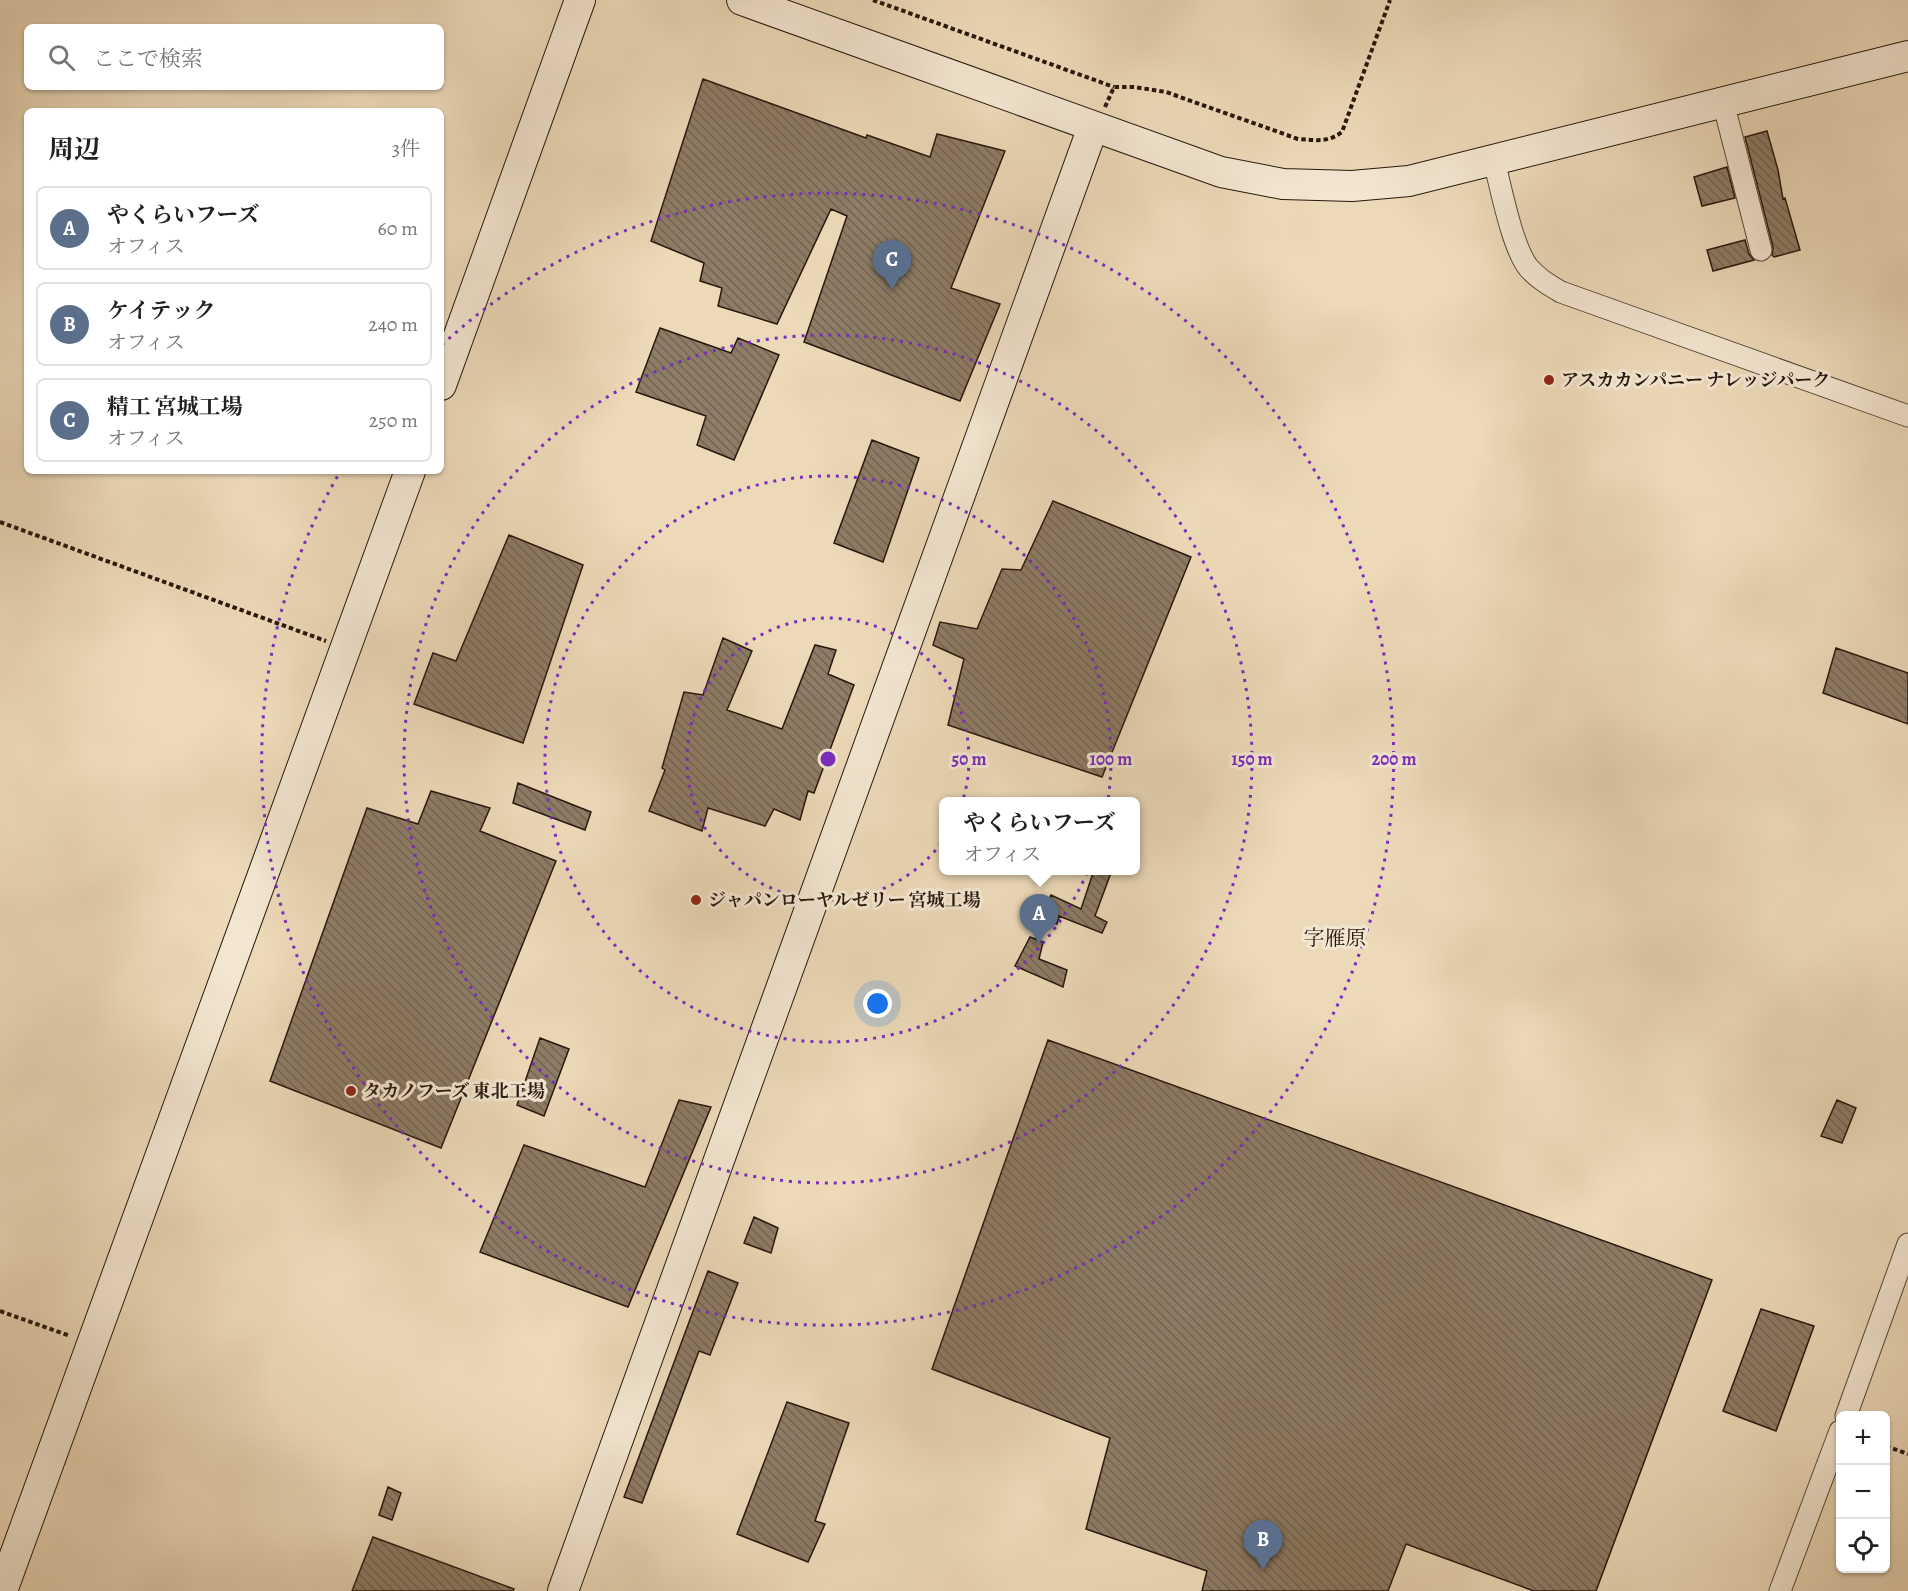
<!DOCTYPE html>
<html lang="ja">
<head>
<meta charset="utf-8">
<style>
  body { margin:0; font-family:Alegreya,"Noto Serif JP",serif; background:#f2f2f2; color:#202124 }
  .controls { position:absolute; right:18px; bottom:18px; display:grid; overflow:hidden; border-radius:9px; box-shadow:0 2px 4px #0004 }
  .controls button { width:54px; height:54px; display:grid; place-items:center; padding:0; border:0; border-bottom:2px solid #e0e0e0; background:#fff; color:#202124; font:30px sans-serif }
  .you { position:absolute; left:878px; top:1004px; width:21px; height:21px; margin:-15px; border:4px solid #fff; border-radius:50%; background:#1a73e8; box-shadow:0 0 0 9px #1a73e833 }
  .badge { display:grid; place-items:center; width:39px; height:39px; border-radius:50%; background:#8f2418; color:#fff; font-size:20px; font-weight:700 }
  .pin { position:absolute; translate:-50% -50px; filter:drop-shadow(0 2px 3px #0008) }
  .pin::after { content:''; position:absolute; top:32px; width:21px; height:18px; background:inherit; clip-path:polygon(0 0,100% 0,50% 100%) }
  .popup { position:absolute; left:939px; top:797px; width:201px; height:78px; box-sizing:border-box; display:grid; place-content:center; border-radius:9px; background:#fff; filter:drop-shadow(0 2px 4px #0005); font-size:20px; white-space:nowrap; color:#757577 }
  .popup b { font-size:22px; color:#202124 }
  .popup::after { content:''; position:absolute; left:50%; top:100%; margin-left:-12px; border:12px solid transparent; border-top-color:#fff }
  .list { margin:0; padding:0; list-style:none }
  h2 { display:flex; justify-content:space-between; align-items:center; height:78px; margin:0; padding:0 24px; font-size:26px }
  h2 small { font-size:20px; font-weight:400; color:#757577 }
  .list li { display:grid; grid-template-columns:39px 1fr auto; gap:18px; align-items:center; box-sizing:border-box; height:84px; margin:0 12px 12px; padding:0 12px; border:2px solid #e0e0e0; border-radius:9px }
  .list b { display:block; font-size:22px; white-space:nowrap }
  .list p { margin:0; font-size:20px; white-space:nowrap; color:#757577 }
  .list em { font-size:20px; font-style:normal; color:#757577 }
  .icon { flex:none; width:33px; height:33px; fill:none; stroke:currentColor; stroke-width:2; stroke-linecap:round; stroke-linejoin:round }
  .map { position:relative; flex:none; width:1908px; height:1591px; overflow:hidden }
  .search { position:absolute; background:#fff; box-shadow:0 2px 4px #0004; left:24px; top:24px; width:420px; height:66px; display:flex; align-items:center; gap:15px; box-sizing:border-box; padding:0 21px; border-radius:9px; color:#757577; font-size:22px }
  .panel { position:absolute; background:#fff; box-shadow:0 2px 4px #0004; left:24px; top:108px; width:420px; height:366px; border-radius:9px }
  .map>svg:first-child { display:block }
  .building { fill:url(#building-back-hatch); stroke:#27180d; stroke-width:1.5 }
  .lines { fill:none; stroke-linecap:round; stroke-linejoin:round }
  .street-casing { stroke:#584838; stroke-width:23 }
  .secondary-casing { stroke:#27180d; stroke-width:32 }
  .path { stroke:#27180d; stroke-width:4; stroke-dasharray:4.5 3; stroke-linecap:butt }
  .street { stroke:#f3e6d1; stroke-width:21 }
  .secondary { stroke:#f3e6d1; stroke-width:30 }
  .ring { fill:none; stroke:#7b2cbf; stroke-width:3; stroke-dasharray:3 6 }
  .poi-dot { fill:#8f2418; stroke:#f3e6d1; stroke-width:2 }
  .labels { text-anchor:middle; stroke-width:6; stroke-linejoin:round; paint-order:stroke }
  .poi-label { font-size:18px; font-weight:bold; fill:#27180d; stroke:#f3e6d1; text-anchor:start }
  .quarter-label { font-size:21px; fill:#27180d; stroke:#f3e6d1 }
  .centre { fill:#7b2cbf; stroke:#f3e6d1; stroke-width:3 }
  .ring-label { font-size:18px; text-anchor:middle; font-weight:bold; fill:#7b2cbf; stroke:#f3e6d1; stroke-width:6; stroke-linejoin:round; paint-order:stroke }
</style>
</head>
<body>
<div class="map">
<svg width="1908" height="1591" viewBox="0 0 1908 1591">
  <defs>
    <pattern id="building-back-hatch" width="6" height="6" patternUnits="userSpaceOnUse" patternTransform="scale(1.5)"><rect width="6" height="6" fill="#8d7c66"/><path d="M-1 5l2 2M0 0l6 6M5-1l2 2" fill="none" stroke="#736552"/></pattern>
  </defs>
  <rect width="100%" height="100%" fill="#ecd9b8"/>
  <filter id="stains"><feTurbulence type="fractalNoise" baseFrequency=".00333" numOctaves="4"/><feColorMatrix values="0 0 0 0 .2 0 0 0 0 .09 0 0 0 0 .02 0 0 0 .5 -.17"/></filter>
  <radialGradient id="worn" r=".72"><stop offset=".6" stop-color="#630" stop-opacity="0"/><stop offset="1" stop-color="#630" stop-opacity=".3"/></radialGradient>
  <path class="building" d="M703,79L866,138L867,135L930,157L937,134L1005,151L951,288L1000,304L960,401L804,342L847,216L831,209L777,324L718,306L722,288L700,281L704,263L651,241Z
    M1767,131L1778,170L1783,199L1785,198L1800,250L1774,257L1772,255L1773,247L1745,137Z
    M1727,167L1735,198L1702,206L1694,177Z
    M1745,240L1749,254L1754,260L1713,271L1707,250Z
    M660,328L731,353L738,338L779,355L734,460L697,445L706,416L636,392Z
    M872,440L919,458L883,562L834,543Z
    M1053,501L1191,557L1102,777L948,725L964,659L933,645L940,622L977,629L1002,569L1021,570Z
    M509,535L583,565L523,743L414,704L433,653L456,661Z
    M723,638L752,651L727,710L782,729L815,645L836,650L828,674L854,685L814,793L808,791L800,820L774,809L765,826L708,808L702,831L649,811L665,770L662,768L684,692L703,695Z
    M1836,648L1908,673V724L1823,693Z
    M518,783L591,812L585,830L513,803Z
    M431,791L490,808L480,831L556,861L441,1148L270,1081L367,808L418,824Z
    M1094,870H1112L1095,916L1107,922L1102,933L1059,916L1057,924L1041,919L1051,895L1081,909Z
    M1030,937L1043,942L1039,959L1067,970L1063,987L1015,966Z
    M540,1038L569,1049L544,1116L517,1105Z
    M1048,1040L1712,1280L1596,1591H1534L1406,1544L1388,1591H1202L1207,1571L1086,1529L1110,1438L932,1369Z
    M679,1100L711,1107L628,1307L480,1252L524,1145L645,1187Z
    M1837,1100L1856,1108L1842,1143L1821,1136Z
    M754,1217L778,1228L771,1253L744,1243Z
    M708,1271L738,1283L710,1355L699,1351L642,1503L624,1497Z
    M1761,1309L1814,1326L1776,1431L1723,1411Z
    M787,1402L849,1423L815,1521L825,1524L808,1562L737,1534Z
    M388,1487L401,1493L392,1520L379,1515Z
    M373,1537L514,1589L513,1591H352Z"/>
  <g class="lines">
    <defs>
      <path id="street" d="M1723,102L1761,250
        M1494,161C1501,188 1512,246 1528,267C1537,278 1549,285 1561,292L1908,416
        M1846,1416L1908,1244
        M1780,1591L1840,1431"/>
      <path id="secondary" d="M742,0L1221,172L1283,184L1352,186L1409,181L1908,56
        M441,385L580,0
        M2,1591L410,471
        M563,1591L1093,127"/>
    </defs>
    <use href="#street" class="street-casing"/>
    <use href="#secondary" class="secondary-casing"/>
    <path class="path" d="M873,0L1114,87
      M1105,107L1114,87H1134L1166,92L1298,139C1316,140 1327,143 1342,132L1390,0
      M0,522L326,641
      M0,1311L70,1336
      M1886,1446L1908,1454"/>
    <use href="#street" class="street"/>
    <use href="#secondary" class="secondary"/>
  </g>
  <g class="ring">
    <circle cx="828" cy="759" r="141"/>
    <circle cx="828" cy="759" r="283"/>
    <circle cx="828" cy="759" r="424"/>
    <path d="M442 345A566 566 0 1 1 340 472"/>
  </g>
  <g class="poi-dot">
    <circle cx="1549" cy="380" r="6"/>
    <circle cx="696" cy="900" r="6"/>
    <circle cx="351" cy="1091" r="6"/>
  </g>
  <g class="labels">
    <g class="poi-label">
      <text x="1561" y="386">アスカカンパニー ナレッジパーク</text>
      <text x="708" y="906">ジャパンローヤルゼリー 宮城工場</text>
      <text x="363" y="1097">タカノフーズ 東北工場</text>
    </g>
    <g class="quarter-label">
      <text x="1335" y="945">字雁原</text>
    </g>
  </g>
  <circle cx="828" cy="759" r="9" class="centre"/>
  <g class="ring-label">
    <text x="969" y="765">50 m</text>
    <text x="1111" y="765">100 m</text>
    <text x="1252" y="765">150 m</text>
    <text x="1394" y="765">200 m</text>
  </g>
  <rect width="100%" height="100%" filter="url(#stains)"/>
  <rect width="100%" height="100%" fill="url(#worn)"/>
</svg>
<div class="controls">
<button>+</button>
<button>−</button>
<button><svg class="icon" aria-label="locate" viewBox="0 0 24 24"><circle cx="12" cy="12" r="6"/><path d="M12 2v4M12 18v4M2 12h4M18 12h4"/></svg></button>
</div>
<div class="you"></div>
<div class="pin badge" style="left:1039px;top:944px;background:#5c6f8a">A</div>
<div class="popup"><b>やくらいフーズ</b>オフィス</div>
<div class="pin badge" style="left:1263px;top:1570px;background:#5c6f8a">B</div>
<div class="pin badge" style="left:892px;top:290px;background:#5c6f8a">C</div>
<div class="search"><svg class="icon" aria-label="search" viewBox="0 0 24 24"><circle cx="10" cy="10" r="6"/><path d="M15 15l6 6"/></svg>ここで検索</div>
<section class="panel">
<h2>周辺<small>3件</small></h2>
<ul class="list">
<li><span class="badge" style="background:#5c6f8a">A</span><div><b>やくらいフーズ</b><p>オフィス</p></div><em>60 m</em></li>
<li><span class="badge" style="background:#5c6f8a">B</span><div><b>ケイテック</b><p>オフィス</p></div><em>240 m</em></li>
<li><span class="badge" style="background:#5c6f8a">C</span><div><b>精工 宮城工場</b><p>オフィス</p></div><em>250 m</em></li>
</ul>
</section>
</div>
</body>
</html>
